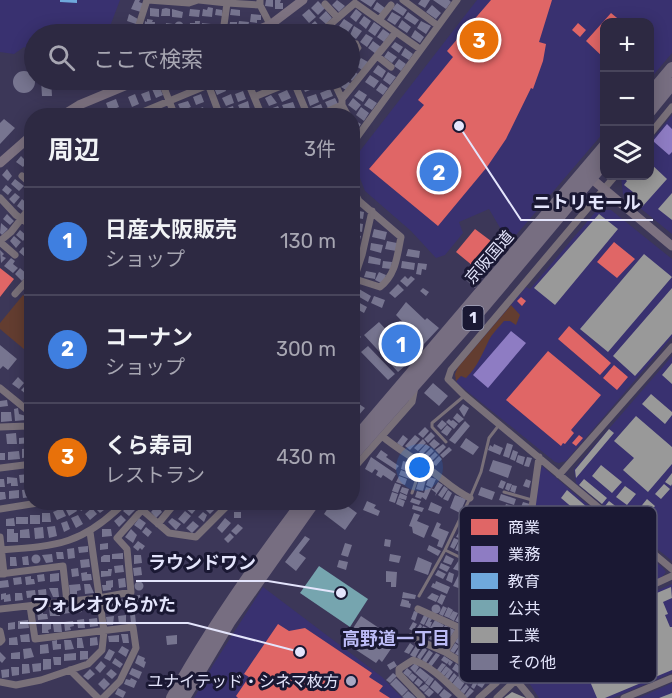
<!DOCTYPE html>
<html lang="ja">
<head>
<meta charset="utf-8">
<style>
  body { margin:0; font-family:Rubik,"Noto Sans JP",sans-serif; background:#353149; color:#f1f3f6 }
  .controls { position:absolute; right:18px; top:18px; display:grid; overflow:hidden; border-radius:12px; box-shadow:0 3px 15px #0003 }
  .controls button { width:54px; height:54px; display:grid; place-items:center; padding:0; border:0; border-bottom:2px solid #48455b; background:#2d2942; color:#f1f3f6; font:30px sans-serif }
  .you { position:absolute; left:420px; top:468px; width:21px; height:21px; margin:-15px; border:4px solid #fff; border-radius:50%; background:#1a73e8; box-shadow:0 0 0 9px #1a73e833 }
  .badge { display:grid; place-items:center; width:39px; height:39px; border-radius:50%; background:#ea580c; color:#fff; font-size:20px; font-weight:700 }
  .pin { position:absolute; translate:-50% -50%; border:3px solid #fff; box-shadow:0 2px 6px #0006 }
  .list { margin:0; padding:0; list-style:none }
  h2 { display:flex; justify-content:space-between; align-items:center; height:78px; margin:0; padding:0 24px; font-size:26px }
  h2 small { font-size:20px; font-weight:400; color:#a7a6b2 }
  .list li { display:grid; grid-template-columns:39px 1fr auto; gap:18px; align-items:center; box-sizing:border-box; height:108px; padding:0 24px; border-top:2px solid #48455b }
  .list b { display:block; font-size:22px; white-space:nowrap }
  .list p { margin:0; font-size:20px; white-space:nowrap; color:#a7a6b2 }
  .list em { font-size:20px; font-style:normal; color:#a7a6b2 }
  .icon { flex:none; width:33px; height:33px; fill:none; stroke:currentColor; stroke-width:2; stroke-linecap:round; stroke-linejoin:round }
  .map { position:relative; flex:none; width:672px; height:698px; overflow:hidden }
  .search { position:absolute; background:#2d2942; box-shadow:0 3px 15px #0003; left:24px; top:24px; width:336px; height:66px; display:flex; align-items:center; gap:15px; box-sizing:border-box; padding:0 21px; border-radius:33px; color:#a7a6b2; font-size:22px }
  .panel { position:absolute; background:#2d2942; box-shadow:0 3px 15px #0003; left:24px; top:108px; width:336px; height:402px; border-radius:24px }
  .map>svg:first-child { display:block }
  .built { fill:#393170 }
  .green { fill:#633d30 }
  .shops { fill:#e06666 }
  .offices { fill:#8e7cc3 }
  .schools { fill:#6fa8dc }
  .public { fill:#76a5af }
  .industry { fill:#999 }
  .building { fill:#777590 }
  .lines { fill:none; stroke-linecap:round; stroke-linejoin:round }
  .lane { stroke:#797079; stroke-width:3 }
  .street { stroke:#797079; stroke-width:7 }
  .secondary { stroke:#7d7281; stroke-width:9 }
  .highway { stroke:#776e81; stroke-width:12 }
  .poi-dot { fill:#a9a8c3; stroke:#1a1833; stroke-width:2 }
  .labels { text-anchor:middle; stroke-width:6; stroke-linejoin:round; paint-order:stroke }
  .shield { fill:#1a1833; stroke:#a7a8c0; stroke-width:1.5 }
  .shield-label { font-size:15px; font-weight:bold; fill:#e4e5fc }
  .street-label { font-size:16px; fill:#e4e5fc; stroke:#1a1833 }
  .poi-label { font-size:16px; fill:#e4e5fc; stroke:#1a1833; text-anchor:end }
  .neighbourhood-label { font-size:18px; font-weight:bold; fill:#bcbbf6; stroke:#1a1833 }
  .key { fill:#1a1833; stroke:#57566f; stroke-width:1.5 }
  .key-label { font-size:16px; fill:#e4e5fc }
  .leader { fill:none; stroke:#e4e5fc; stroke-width:2 }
  .callout-dot { fill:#e4e5fc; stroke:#1a1833; stroke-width:2 }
  .callout-label { font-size:18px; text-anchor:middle; font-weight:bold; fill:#e4e5fc; stroke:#1a1833; stroke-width:6; stroke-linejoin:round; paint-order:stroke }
</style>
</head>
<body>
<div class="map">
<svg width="672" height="698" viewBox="0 0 672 698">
  <rect width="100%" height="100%" fill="#3c3758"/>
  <path class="built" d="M0,0H120L107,34H34V52L24,47L14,54L0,52Z
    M477,0H672V53L650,79V22H604V132L510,242L506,238L489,209L459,222L463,233L445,255L436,258L411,231L365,191L353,160Z
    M672,115V234L623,194L621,177L622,176H650V142Z
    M597,210H611L672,259V337L566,461L559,463L555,462L457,383L455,374L458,367L526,287L530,289Z
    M672,356V561L576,483L574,469Z
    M542,466L663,568L666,572L661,578L538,632L535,594V492Z
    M672,584V673L613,698H539L524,675L541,643L545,638Z
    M263,587L382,677L402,698H194L213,665Z
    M672,683V698H637L643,696Z"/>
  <path class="green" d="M23,295L31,301V355L0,329V323Z
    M511,305L520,315L516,325L510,321H504C499,327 492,334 489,340C482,354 478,366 466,378L461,376L456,381L455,374L458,367Z"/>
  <path class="shops" d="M491,0H552L539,42L546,44L543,61L533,89L531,88L506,139L487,167L438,226L369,169L424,105L418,100L453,57L447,51Z
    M611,13L622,22H604V58L586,41Z
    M578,23L586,30L580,37L572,30Z
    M475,229L503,250L484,275L456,252Z
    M614,242L635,259L617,278L597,262Z
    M0,268L14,279L0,297Z
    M521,297L526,301L522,306L517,301Z
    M569,326L611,363L600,375L558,339Z
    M548,351L601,395L571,430L574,433L565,444L563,443L561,446L506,400Z
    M614,365L628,377L617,390L603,378Z
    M579,435L583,438L576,446L572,443Z
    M278,624L289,631L305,628L372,673L369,677L383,686L379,691L390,698H238L236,696L249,677L244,674Z"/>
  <path class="offices" d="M667,124L672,129V152L669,155L653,141Z
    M511,331L526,343L488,388L473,375Z"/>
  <path class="schools" d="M60,0H77V3L60,2Z"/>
  <path class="public" d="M319,566L368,599L350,627L300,593Z"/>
  <path class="industry" d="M650,163L667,179L642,207L630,196L633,192L624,185L627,181L624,178L627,176H650Z
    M672,193V220L658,209Z
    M599,214L618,229L555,305L534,288Z
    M644,254L672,277L608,352L580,329Z
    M672,288V334L635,376L613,356Z
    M672,363V384L662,375Z
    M651,394L672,412V415L665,424L642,404Z
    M636,416L672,447V464L648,492L623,470L634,458L614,441Z
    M609,429L614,433L576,478L575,470Z
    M601,465L622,482L612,493L592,476Z
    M672,473V484L671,486L665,482Z
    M584,479L607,498L602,504L579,485Z
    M664,484L670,489L661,499L655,494Z
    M625,486L636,494L627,505L616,497Z
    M567,490L594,513L588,521L561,498Z
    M647,499L655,506L639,527L630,520Z
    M609,501L627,515L622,521L605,506Z
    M671,587L672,598L663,602L668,614L665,615L670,627H672V670L605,698H597L586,672L601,666L592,647L589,648L581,625Z
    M512,692L526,698H504Z
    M672,693V698H659Z"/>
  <path class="building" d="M135,0H140L139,2L144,4L141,12L131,9Z
    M266,0H273V7L265,6Z
    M275,0H281L280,3H283V9H275Z
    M337,0L345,6L339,12L332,5Z
    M360,0H376L371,7Z
    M421,0H430L425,8L418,4Z
    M433,0H449L451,2L446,9Z
    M318,1L325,8L318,15L311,8Z
    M377,2L385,8L381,14L373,9Z
    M397,3L407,10L403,16L392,9Z
    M432,5L441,13L436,19L426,12Z
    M208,7L213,8L212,17L202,16L203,9L207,10Z
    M150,8L159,9V17L150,16Z
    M166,8L170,9V16H161L162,9Z
    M172,9L183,12L182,18L172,17Z
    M190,9L200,10L199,17L189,16Z
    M216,9L222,10V16L215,15Z
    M231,9L240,10V16L230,15Z
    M309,9L316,17L309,23L302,15Z
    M356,9L362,14L356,22L350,17Z
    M326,11L332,18L326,24L319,18Z
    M392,12L401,17L395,25L387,20Z
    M408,12L419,20L415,25L404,18Z
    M129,14L138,19L136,24L127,21Z
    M251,14L261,15V20H257V23L250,22Z
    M364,16L371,21L366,29L359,23Z
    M147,19L153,20L152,22H155L154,33L144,32L145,21L147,22Z
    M344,19L353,25L348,32L339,26Z
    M402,20L411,27L407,33L398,27Z
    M195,21H200L199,31L189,30L190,23H195Z
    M239,21L249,22L248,27L238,26Z
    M315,21L321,28L314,34L308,27Z
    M421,21L431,26L426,34L417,28Z
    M174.5 26a4.5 4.5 0 1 1 9 0a4.5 4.5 0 1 1-9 0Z
    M230,22H237V29L229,28Z
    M374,22L381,27L375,36L368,31Z
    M166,23L173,24L172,34L165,33Z
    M202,23L211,24L210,31L201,30Z
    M156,24L164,25L163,34H155Z
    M125,25L132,27L131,30L135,32L134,34L122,33Z
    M354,26L362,31L356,39L350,35Z
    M383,29L390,34L384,42L377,37Z
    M415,30L424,37L420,43L411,37Z
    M366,34L373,38L367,47L360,42Z
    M373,41L381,47L376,54L368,48Z
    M395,42L403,47L399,53L391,47Z
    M405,48L413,54L409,60L401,55Z
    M388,51L397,57L392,63L384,57Z
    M350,57L357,62L351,70L350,68Z
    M361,58L368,62L362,70L356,66Z
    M399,59L406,64L401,71L394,66Z
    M378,65L386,71L382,78L373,72Z
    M352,70L358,74L352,81L350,79V73Z
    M13 82a11 11 0 1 1 22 0a11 11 0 1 1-22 0Z
    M388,72L396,77L390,85L383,80Z
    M370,75L379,81L374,88L365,82Z
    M41,80H51L52,96H42Z
    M169,80H177L179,86L173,90Z
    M261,80H268L270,84L261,88L257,81Z
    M312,80L315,88L305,92L302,84Z
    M316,80H327L328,83L318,86Z
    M346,80L351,84L346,90L341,87Z
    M381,83L388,88L383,95L376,90Z
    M224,84L226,91L217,95L214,88Z
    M159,86L163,95L156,98L152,89Z
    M330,89L333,96L323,100L320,93Z
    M287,90L291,98L282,102L278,94Z
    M359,90L367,95L363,102L354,96Z
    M149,91L151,100L145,102L141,94Z
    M243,91L246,99L238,102L235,94Z
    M135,94L139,104L132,107L128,97Z
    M201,94L204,102L196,105L193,97Z
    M231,94L234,103L226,106L222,98Z
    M316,94L319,102L310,106L307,97Z
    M271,95L277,103L269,106L265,98Z
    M335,98L338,104L328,108L325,102Z
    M353,98L361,105L356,111L348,105Z
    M369,98L377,103L372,110L364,105Z
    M116,99L119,107L109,111L106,103Z
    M188,101L191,107L181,111L178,104Z
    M248,101L250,110L242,114L238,105Z
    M293,102L296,110L286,114L282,105Z
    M321,104L324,112L314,115L311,108Z
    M233,106L235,113L227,116L224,109Z
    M278,106L282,114L272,116L270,109Z
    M203,107L204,110L209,108L211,113L200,116L198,109Z
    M361,107L369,113L364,121L356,115Z
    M90,110L91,113L94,112L96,116H78Z
    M119,110L121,116H111L110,114Z
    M4,119L15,128L0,144V123Z
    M352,119L361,124L356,132L352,130Z
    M21,156L27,162L23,167L16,162Z
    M30,162L32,171L30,173L24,169Z
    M7,169L12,176L8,181L2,175Z
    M15,179L24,186L19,191L11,184Z
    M6,185L12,190L8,195L2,190Z
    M15,193L20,197L14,204L9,199Z
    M22,199L29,205L23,211L17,206Z
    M354,210L364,212L363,219L352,217Z
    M7,214L14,221L10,225L3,219Z
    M352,222L363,224L362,232L352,230Z
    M1,223L8,229L2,235L0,233Z
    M374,229L387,232L385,240L372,237Z
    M20,230L27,236L23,241L16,235Z
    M352,234L361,236L359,243L352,242Z
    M14,236L21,242L16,248L10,241Z
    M29,239L32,241V249L25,244Z
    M387,241L397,243L396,251L385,249Z
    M371,243L383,245L381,253L370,250Z
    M352,244L360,246L358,255L352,254Z
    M23,247L29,252L25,257L19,252Z
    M408,249L420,251L419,258L406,256Z
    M0,250L4,254L2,256L6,258L1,263Z
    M369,256L381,259L380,265L368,263Z
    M11,258L15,261L13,264L18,268L13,273L4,266Z
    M383,261L392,262L391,269L382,268Z
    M402,261L415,263L414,270L401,268Z
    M418,263L427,264L426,270L422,269L421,275L416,274Z
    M20,268L28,275L22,281L15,274Z
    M366,271L376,273L375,279L364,277Z
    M379,272L386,275L383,284L375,280Z
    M470,273L481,281L475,288L465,279Z
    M405,276L408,279L411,276L415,279L407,287L400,281Z
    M398,284L404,290L395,298L389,293Z
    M423,288L429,292L426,296L420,291Z
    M359,289L371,296L368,302L356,295Z
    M374,296L385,300L382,308L371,303Z
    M356,301L367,307L364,313L353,307Z
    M406,302L425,320L427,318L439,328L424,344L396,315Z
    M400,321L403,325L396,330L393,326Z
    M379,322L413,359L398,372L364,335Z
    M356,332L361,337L352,344V336Z
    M411,340L418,347L411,354L404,348Z
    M0,345L17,359L8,370L3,366L0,369Z
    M368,346L395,374L388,380L361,352Z
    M18,377L24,383L19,389L12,384Z
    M433,383L448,396L439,406L424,393Z
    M26,385L32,389L28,396L21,390Z
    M7,400L8,406L0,407V401Z
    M359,404L365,408L358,416L353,412Z
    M463,404L469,408L464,417L459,409Z
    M18,408L19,414L26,416V420L15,421L14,409Z
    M1,412H11L12,421L1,422Z
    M457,413L464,419L459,423L453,418Z
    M449,419L451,421L453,420L458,424L454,429L446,422Z
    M442,420L447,424L441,430L437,426Z
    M465,421L470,426L455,444L449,440Z
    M447,425L452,429L447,436L441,432Z
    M425,427L429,431L423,438L418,434Z
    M431,432L435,436L428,443L424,439Z
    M16,433L17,444H7L6,434Z
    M403,435L408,439L402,447L397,443Z
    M415,435L420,439L410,450L405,446Z
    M30,437L31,443L19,444V438Z
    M466,438L479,447L473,455L460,447Z
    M423,439L426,443L418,451L414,448Z
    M434,439L440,444L434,449L429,444Z
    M507,443L513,445L509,458L503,456Z
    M426,444L430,447L422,455L419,452Z
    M443,444L446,447L439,454L435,450Z
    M494,444L503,448L500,455L488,450L490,445L493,447Z
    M449,447L452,450L443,458L440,455Z
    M30,448L31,457L22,458V449Z
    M431,448L434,451L427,458L424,455Z
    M381,450L388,455L386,457L399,466L397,468L396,470L376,457Z
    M513,450L518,452L515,461L510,459Z
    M19,451L20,459L8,460V452Z
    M435,452L438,455L431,462L428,459Z
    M0,453H5V460H0Z
    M518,455L525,457L523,465L516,462Z
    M439,456L442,459L436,466L432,463Z
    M371,457L396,474L392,481L383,475L381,478L376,475L378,471L375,469L372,473L365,469Z
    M527,457L532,458L529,467L524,466Z
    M493,460L512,466L508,478L489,471Z
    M403,461L410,463L407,471L401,469Z
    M411,464L417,467L415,474L408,472Z
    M401,470L411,474L410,479L399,475Z
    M422,470L428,472L423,491L416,489Z
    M29,474L30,482L20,483L19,475Z
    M399,476L407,479L405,485L396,482Z
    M7,477L17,478L18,486H11V483L7,484Z
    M429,477L436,479L432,488L426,485Z
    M0,479H4L5,487H0Z
    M526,479L531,481L529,488L523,486Z
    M501,480L506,482L503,489L498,487Z
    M438,482L443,485L435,496L436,493L431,489L426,500L422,497L421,499L415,497L417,491L424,493L426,487L437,490L434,489Z
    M395,483L401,485L398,493L392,491Z
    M507,483L512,484L509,491L505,489Z
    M512,485L517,486L515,493L510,491Z
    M444,486L448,489L442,498L438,495Z
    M402,487L409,489L407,495L400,492Z
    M481,487L495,492L492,500L478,495Z
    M31,489V497L23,498L22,490Z
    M19,490V498L9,499V491Z
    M448,490L452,493L448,501L443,499Z
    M0,492H5L6,499L0,500Z
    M392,492L398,494L395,503L389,501Z
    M400,493L407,496L406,500L398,498Z
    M501,494L516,499L514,505L499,500Z
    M455,495L466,499L460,513L450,508Z
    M398,498L405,501L403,507L396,504Z
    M412,498L421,501L419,505L410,502Z
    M367,501L376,505L374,508L380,511L378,516L363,510Z
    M76,502H87L89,506L81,511Z
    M97,502H103L108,507L100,513L93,506Z
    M209,502H213L217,507L210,514L204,508Z
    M332,502H342L357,513L345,530L324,514Z
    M431,502L442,507L439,514L428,510Z
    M523,502L530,504L528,509L521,507Z
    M193,503L198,507L192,514L185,508Z
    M73,504L77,511L69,516L65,508Z
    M506,504L516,507L514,514L503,511Z
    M129,505L135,510L129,516L123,511Z
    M157,505L162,512L156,518L151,512Z
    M413,505L424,508L422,512L412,509Z
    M62,508L66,516L57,520L53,512Z
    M92,508L97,514L90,520L85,514Z
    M185,511L191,516L184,524L178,519Z
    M203,512L207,515L204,522L198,517Z
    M234,512H241V518H234Z
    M42,513H50L51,522H42Z
    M414,513L420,515L417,521L429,526L424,538L413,533L412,527L409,526Z
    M30,515H40V524H30Z
    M78,515L83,524L76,528L71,518Z
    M121,515L126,520L119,527L114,521Z
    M16,517H28V524H16Z
    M14,518L15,526H6V519Z
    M139,518L146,523L141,530L134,525Z
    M172,518L181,524L176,530L168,522Z
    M225,518L231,523L222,533L217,528Z
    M67,521L70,529L64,532L61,523Z
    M193,521L199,526L192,533L186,528Z
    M437,522L441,524L439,528L449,532L442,548L437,546L439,540L431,536Z
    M238,524L243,528L236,535L231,531Z
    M55,526L57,536L49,538L47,527Z
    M43,527L44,538L35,539L34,528Z
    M146,527L152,532L148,537L142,532Z
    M7,529H14V533H18V542H7Z
    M29,529L30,538H20V530Z
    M102,529H111L112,536L102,537Z
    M131,529L137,535L133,543L125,537Z
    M462,531L468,533L465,540L456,537L459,532L461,533Z
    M230,533L234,537L228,543L224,539Z
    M305,536L310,539L299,553L306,558L296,571L285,562Z
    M454,538L459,540L454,549L450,547Z
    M385,539L391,540L390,547L384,546Z
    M138,541L145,546L142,550L140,548L138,551L133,547Z
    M459,541L464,543L460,552L455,550Z
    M108,543V549L100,550V544Z
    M345,543L352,545L348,557L341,555Z
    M429,545L441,551L438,556L427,550Z
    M88,546V552L79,553L78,547Z
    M74,548L75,558L68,559L67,549Z
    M56,552H63L64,559H57Z
    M123,553V559H112V554Z
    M52,554L53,562L46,563L42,555Z
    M390,554L401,556L399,563L389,561Z
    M31.5 559a4.5 4.5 0 1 1 9 0a4.5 4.5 0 1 1-9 0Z
    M104,555H110V562H101V557Z
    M134,555H141L142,563L134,564Z
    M446,555L454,559L451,565L443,562Z
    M28,556L29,565H23L22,557Z
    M10,557H16L17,566H10Z
    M418,557L432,563L428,575L414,570Z
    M89,559L90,567L81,568L80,560Z
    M339,560L348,562L346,570L337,567Z
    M459,560L463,562L459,571L453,569Z
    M441,563L450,567L447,572L439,568Z
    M123,565L124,572L115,573L114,566Z
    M141,567L142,575L134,576L133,568Z
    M78,568L79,576L72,577L71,569Z
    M108,569H112L111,576L101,577V571H108Z
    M438,570L446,574L443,579L435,575Z
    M386,571L397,572L396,587H391V582H386Z
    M87,572V574H91L92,580L82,581L81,573Z
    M449,572L454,574L452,583L446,580Z
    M59,573V581L50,582V574Z
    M44,574L45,581L38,582L37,575Z
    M459,574L472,581L469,587L479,591L477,595L453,586Z
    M31,576V579H34L35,584L26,585L25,577Z
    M21,577L22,584L14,585L13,578Z
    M125,578L126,587L119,588L118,579Z
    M8,580L9,587L0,588V581Z
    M113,580V587L111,588V590L103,591L102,585H106V581Z
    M436,581L450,587L447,594L431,587L433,583L435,584Z
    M134.5 586a4.5 4.5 0 1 1 9 0a4.5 4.5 0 1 1-9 0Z
    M80,584L81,590L77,591V594H70L69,585Z
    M84,584H90L94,593L85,594Z
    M49,588H58L59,597H53Z
    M46,589L47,599H39L38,590Z
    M35,590L36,597L27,598L26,591Z
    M403,592L416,595L415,599L402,598Z
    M6,593V595L10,594L11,601L4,602V599L1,600V594Z
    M15,593H22L23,600L15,601Z
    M432,593L439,596L436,602L427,598Z
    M441,594L446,596L442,605L437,602Z
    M140,595L141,601L138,602V605L132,606V596Z
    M126,599L127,606L119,607L118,600Z
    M402,599L409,601V603L411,604L410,608L400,606Z
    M106,602H113L114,609H106Z
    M86.5 608a4.5 4.5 0 1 1 9 0a4.5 4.5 0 1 1-9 0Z
    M81,604L82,612L75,613L74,605Z
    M431.5 609a4.5 4.5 0 1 1 9 0a4.5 4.5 0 1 1-9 0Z
    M62,606H70V613L62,614Z
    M443,606L447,608L443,616L439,614Z
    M56,607V610H59L60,616H50L49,608Z
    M448,607L453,610L449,618L444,616Z
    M43,609V614H47L48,619L38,620L37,610Z
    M414,611L418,612L415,621L411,619Z
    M453,611L458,613L454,621L449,618Z
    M130,614H135L136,623H131Z
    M459,614L463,616L460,623L455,621Z
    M126,615V623L119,624L118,616Z
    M424,615L428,617L424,625L420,623Z
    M114,616L113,625H107L106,617Z
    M361,616L394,638L392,641L395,643L382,662L379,659L376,663L344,642Z
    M429,617L432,619L430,622H432L430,628L425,625Z
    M97,618L98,626L90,627L89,619Z
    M84,619L85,628H78L77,620Z
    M28,620L29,628L18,629V621Z
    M435,620L444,625L440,633L430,628Z
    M73,621L74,626L70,627L71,630L65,631L64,622Z
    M15,622V629L8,630V623Z
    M413,622L417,624L413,631L409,629Z
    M51,623V629L48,630L49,633H42V624Z
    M61,623L62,632H54L53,624Z
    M420,624L422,626L419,634L414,632Z
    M445,625L449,627L445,636L440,634Z
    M423,626L427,628L424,636L420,634Z
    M450,628L455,630L450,638L446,636Z
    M433,631L437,633L434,641L429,639Z
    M29,634L30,642H21L20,635Z
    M121,634H128L129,643H123Z
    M440,634L446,639L444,642L437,639Z
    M460,634L465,637L460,645L455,642Z
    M119,635V642H109L108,636Z
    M177,635V644L167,645L166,636Z
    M17,637L18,645H9V638Z
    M97,637L98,645L90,646V638Z
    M77,638H82L84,648H77Z
    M57,640V644H61V649L53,650L52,641Z
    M64,640H71L74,649L65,650Z
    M436,640L444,643L442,648L434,645Z
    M410,643L414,646L409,654L404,652Z
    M455,643L459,646L454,653L450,651Z
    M48,644L49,653L40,654V645Z
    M122,646L129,650L126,657L118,652Z
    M416,646L420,649L415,658L410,655Z
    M460,646L464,649L460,656L455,654Z
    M424,647L427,650L420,660L417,657Z
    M31,648L34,657L24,659L23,649Z
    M109,649L115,652L110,661L104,658Z
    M429,650L433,653L426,663L422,660Z
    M80,651H88V659L80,660Z
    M0,652L6,658L2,663L0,661Z
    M20,652V659H11V653Z
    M76,653V660L64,661V654Z
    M436,653L440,655L431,667L427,665Z
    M138,655L145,658L144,661L146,662L144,668L135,663Z
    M444,656L453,662L450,666L448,664L449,661L447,664L441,660Z
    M53,657H61V665H54Z
    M115,658L123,664L120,668L112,663Z
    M43,659H51V669L43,670Z
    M101,661L106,666L100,673L95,668Z
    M394,661L397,666L390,670L387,665Z
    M41,663V671L33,672L32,664Z
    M415,663L419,667L415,673L410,668Z
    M442,663L446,665L440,673L436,671Z
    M456,663L461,669L458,673L452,669Z
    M22,664H29L30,673L22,674Z
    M446,666L450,669L444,676L440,674Z
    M11,667H19V675L12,676Z
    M132,668L142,672L139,679L129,674Z
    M407,668L412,672L408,677L403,673Z
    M420,668L430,676L425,682L415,673Z
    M9,669V677L2,678L1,670Z
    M90,669L95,674L88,680L83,676Z
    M111,669L117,674L112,679L106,674Z
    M450,669L453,672L448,679L444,677Z
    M393,673L397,676L390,683L386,680Z
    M412,673L417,677L413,682L408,677Z
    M454,673L457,676L451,684L448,681Z
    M472,674L476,676L471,684L467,682Z
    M430,676L434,679L429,686L425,683Z
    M458,676L465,682L460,690L452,684Z
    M476,677L480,679L474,689L471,687Z
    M104,678L110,684L104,690L98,684Z
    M131,678L137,681L134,688L124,684L126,679L130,680Z
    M396,678L404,686L398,692L390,684Z
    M418,678L423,682L419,687L414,683Z
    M481,679L486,682L482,688L477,685Z
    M435,680L443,688L438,694L430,687Z
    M425,684L429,687L424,692L419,688Z
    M466,684L469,687L464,694L460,691Z
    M404,686L408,690L402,696L398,692Z
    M118,688L126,692L123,698L115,694Z
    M429,688L434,692L429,697L424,693Z
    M470,688L474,691L467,698L464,696Z
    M444,689L452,695L449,698H442L439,695Z
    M408,691L413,695L416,698H404L402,697Z"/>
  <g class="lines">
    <path class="lane" d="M350,41L357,42L360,48L356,54L350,53
      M446,442L432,427V423L463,397
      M504,492L532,500
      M412,493L422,464
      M500,513L530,523
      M445,550L486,570L527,581
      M480,567L496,532
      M419,596L445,550L470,498L481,472L489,438L499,425"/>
    <path class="street" d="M148,0L189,3L198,0
      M199,0L227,3
      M260,0V5L275,34
      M403,0L437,25
      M325,4L338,18
      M379,20L391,5
      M224,25L227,3L260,5
      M142,34L138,28L147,0
      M319,34L355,3L420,49
      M377,56L391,67
      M161,80L175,116
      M247,80L262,116
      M293,80L308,116
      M333,80L342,99L396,32
      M208,84L220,116
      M254,97L296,80
      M342,99V105L348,116
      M326,112L342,105
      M133,116L220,80
      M650,134L672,107
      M352,144L457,0
      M22,176L32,185
      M615,176L451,370L448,379L464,395L672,569
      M352,188L359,201L401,237C397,256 396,275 380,287L355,279
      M0,198L16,215L32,226
      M0,241L11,232L32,205
      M0,242L15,255
      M352,285L362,255L372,211
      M15,294L32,275
      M0,388L32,414
      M0,427L28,426L32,422
      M382,436C396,448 411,456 426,467C441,477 453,490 470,498
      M0,468L32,464
      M352,470L412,402L415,387
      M559,475L672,347
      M133,502L169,533L196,537L231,502
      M0,509L44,502
      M158,524L176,502
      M0,537L4,574
      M0,550C57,546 82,545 125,502
      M0,574L63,566L67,602
      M30,606L35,639L133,627L136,648L120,681L103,698
      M0,609L99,598L131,592L127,549L117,538L142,510
      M418,609L460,628L445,652
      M460,628L513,660
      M0,631L2,640L0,642
      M411,637L445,652L496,683
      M70,670L98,698
      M516,680L531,698
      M0,682L16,685L41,680L88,664L102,650L104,631L90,532
      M422,698L399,674V669L413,660C432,666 449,685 463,698
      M479,698L496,683L507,669L530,628L531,604L527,581L529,563L530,522L539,457
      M497,698L516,680L540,637L672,576
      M624,698L672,678"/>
    <path class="secondary" d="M247,34L270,25L303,0
      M61,116L79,105L139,80
      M0,163L32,135
      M586,174L672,246"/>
    <path class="highway" d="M650,94L672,68
      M650,111L672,84
      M352,443L604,147
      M352,456L486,304L604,163
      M172,698C210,629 255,565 303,502
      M184,698L230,621L314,502"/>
  </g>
  <circle class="poi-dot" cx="351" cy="681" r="6"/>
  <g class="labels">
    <rect class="shield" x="462.5" y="306" width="21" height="24" rx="4.5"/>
    <g class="shield-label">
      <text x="473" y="323">1</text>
    </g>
    <g class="street-label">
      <text transform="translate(489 257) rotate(-49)" y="6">京阪国道</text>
    </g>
    <g class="poi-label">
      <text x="339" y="687">ユナイテッド・シネマ枚方</text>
    </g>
    <g class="neighbourhood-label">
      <text x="396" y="645">高野道一丁目</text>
    </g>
  </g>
  <rect x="459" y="506" width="198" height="177" rx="9" class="key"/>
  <rect x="471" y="519" width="27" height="16" fill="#e06666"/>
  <rect x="471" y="546" width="27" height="16" fill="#8e7cc3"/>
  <rect x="471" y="573" width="27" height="16" fill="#6fa8dc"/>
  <rect x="471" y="600" width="27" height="16" fill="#76a5af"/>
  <rect x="471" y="627" width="27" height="16" fill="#999"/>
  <rect x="471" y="654" width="27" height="16" fill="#777590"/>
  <g class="key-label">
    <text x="508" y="533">商業</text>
    <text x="508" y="560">業務</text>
    <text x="508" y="587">教育</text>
    <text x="508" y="614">公共</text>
    <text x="508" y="641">工業</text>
    <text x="508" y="668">その他</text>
  </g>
  <path class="leader" d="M459 126L521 220H653M341 593L268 581H136M300 652L188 623H20"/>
  <g class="callout-dot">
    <circle cx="459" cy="126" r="6"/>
    <circle cx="341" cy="593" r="6"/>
    <circle cx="300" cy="652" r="6"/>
  </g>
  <g class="callout-label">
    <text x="587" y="209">ニトリモール</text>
    <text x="202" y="569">ラウンドワン</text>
    <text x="104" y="611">フォレオひらかた</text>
  </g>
</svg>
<div class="controls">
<button>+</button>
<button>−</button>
<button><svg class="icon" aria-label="layers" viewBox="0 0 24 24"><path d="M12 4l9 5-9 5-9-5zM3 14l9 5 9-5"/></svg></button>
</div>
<div class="you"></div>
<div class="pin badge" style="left:401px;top:344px;background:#3f7fe0">1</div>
<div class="pin badge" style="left:439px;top:172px;background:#3f7fe0">2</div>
<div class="pin badge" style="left:479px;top:40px;background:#e8710a">3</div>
<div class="search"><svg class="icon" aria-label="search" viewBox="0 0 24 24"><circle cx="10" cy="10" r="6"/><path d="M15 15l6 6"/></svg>ここで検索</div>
<section class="panel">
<h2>周辺<small>3件</small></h2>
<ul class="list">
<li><span class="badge" style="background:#3f7fe0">1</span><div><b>日産大阪販売</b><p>ショップ</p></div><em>130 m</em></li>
<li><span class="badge" style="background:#3f7fe0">2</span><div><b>コーナン</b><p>ショップ</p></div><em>300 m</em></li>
<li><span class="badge" style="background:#e8710a">3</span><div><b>くら寿司</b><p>レストラン</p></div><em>430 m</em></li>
</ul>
</section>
</div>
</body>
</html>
